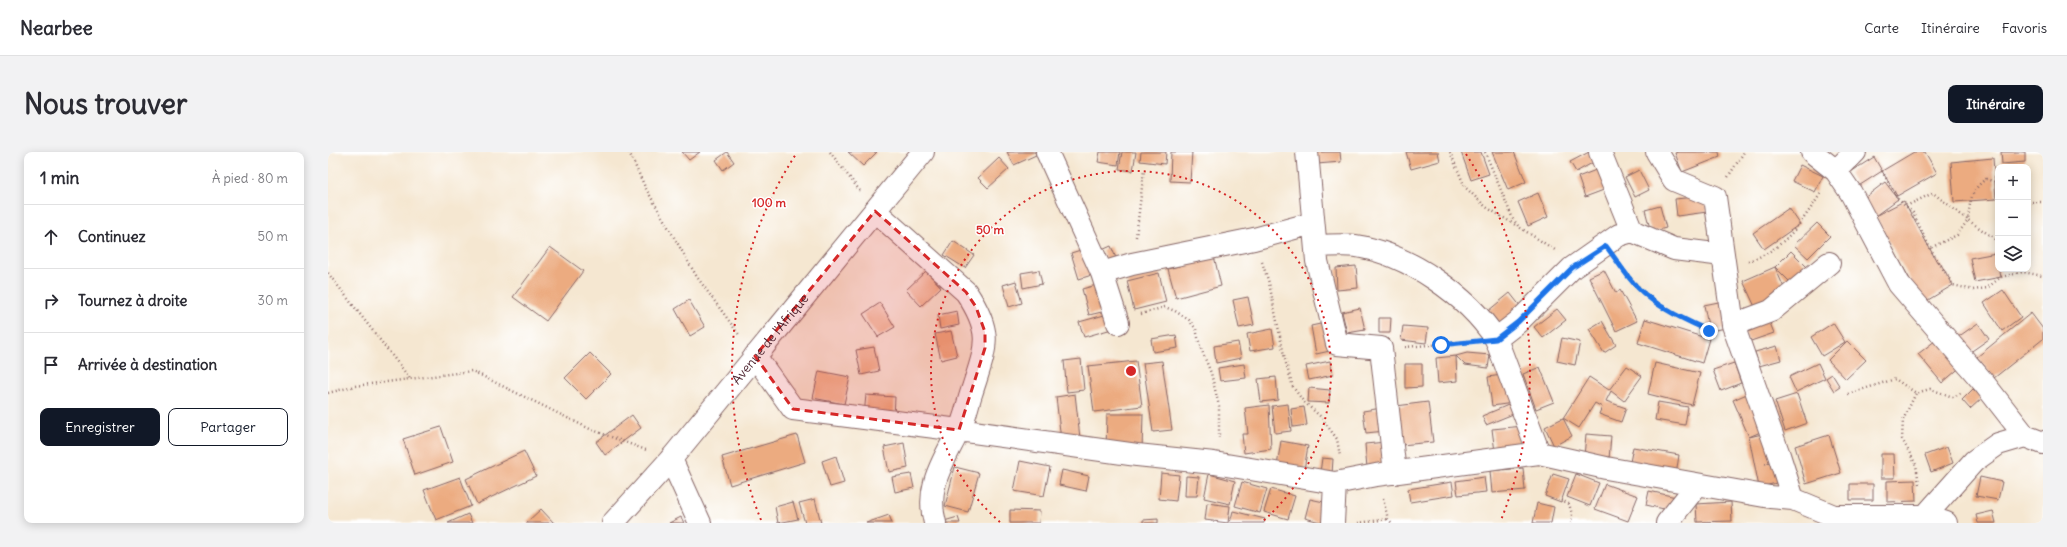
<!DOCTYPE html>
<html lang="fr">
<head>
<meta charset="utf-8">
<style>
  body { margin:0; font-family:Delius,sans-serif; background:#f2f2f3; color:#2b2b33 }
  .controls { position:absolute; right:12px; top:12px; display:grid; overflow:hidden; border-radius:8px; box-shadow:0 2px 10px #0003 }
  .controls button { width:36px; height:36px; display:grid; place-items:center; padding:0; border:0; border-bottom:1px solid #e1e1e2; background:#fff; color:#2b2b33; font:20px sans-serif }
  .stop { position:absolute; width:12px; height:12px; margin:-9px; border:3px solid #1a73e8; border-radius:50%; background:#fff }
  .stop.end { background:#1a73e8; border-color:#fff; box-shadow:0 1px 4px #0008 }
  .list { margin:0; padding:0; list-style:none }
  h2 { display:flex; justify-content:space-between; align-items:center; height:52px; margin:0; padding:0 16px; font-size:17px }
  h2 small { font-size:13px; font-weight:400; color:#7c7c81 }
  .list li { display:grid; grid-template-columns:26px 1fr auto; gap:12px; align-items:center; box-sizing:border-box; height:64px; padding:0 16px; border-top:1px solid #e1e1e2 }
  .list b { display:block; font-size:15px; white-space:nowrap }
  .list em { font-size:13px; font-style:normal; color:#7c7c81 }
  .actions { display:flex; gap:8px; padding:12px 16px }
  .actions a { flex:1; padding:9px 0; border:1px solid #111827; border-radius:8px; text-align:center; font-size:14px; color:#111827 }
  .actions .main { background:#111827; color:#fff }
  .icon { flex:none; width:22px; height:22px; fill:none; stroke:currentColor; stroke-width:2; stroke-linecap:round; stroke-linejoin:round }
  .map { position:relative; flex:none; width:1715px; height:371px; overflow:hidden; border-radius:8px }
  header { display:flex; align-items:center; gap:24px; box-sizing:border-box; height:56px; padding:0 20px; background:#fff; border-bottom:1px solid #e1e1e2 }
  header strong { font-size:19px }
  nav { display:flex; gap:22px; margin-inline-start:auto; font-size:14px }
  .intro { display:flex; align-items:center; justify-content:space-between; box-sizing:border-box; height:96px; padding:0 24px }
  h1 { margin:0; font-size:28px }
  .button { padding:10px 18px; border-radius:8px; background:#111827; color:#fff; font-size:14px; font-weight:700 }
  main { display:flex; gap:24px; padding:0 24px }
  aside { flex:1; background:#fff; border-radius:8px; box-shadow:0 2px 10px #0003 }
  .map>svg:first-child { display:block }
  .building { fill:#ecab80 }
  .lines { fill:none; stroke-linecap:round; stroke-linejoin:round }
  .minor-casing { stroke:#866565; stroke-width:24 }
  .major-casing { stroke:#866565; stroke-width:24 }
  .path { stroke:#866565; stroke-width:2.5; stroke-dasharray:1 3; stroke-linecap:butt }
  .minor { stroke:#fff; stroke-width:22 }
  .major { stroke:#fff; stroke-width:22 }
  .route { stroke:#1a73e8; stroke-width:5 }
  .marked { fill:#d62828; fill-opacity:0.2; stroke:#d62828; stroke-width:3; stroke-dasharray:8 5; stroke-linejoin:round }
  .ring { fill:none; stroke:#d62828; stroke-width:2; stroke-dasharray:2 4 }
  .labels { text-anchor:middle; stroke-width:3; stroke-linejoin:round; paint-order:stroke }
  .street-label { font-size:13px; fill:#4a1f2b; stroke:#fff }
  .centre { fill:#d62828; stroke:#fff; stroke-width:2 }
  .ring-label { font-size:12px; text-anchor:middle; font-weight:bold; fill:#d62828; stroke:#fff; stroke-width:3; stroke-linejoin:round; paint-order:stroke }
</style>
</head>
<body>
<header>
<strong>Nearbee</strong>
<nav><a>Carte</a><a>Itinéraire</a><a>Favoris</a></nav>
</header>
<div class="intro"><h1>Nous trouver</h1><a class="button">Itinéraire</a></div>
<main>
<aside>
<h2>1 min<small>À pied · 80 m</small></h2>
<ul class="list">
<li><svg class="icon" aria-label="ahead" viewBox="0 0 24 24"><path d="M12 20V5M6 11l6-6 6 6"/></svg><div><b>Continuez</b></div><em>50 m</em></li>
<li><svg class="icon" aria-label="right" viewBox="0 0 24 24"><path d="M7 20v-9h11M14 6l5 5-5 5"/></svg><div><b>Tournez à droite</b></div><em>30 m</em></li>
<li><svg class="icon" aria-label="arrive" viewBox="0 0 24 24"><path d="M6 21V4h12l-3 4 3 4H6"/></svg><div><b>Arrivée à destination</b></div></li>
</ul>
<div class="actions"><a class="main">Enregistrer</a><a>Partager</a></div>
</aside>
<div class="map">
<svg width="1715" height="371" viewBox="0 0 1715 371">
  <rect width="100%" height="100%" fill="#fff"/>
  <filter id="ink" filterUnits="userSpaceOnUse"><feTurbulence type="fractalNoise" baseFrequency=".025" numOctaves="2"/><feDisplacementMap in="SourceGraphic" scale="8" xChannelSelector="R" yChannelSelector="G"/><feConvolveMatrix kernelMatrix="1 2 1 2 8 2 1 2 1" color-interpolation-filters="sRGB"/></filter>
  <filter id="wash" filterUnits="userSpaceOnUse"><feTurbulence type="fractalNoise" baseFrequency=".012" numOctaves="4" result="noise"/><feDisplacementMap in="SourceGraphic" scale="16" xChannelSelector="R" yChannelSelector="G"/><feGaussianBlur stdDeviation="0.9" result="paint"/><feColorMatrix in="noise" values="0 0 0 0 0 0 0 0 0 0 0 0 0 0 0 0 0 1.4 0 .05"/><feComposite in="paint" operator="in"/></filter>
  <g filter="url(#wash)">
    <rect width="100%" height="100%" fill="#f5e7d1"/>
    <g id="blocks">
      <path class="building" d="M354,0H372L361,8Z
        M399,0L406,10L395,18L388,8Z
        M520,0H549L535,14Z
        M679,0H707L708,3L686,13Z
        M772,0H792L790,13L770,10Z
        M794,0H808L805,19L791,17Z
        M813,0H838L837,12L812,9Z
        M843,0H864L862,30L842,29Z
        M988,0H1012L1013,10L989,12Z
        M1078,0H1110L1112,9L1083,17Z
        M1133,0H1153L1161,22L1143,28Z
        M1164,0H1186L1198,30L1180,38Z
        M1261,0L1266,10L1248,20L1242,10Z
        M1350,0H1391L1392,5L1354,20L1347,1Z
        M1586,0H1597L1609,21L1569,44L1554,19Z
        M1673,0H1697V10L1674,12Z
        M1546,5L1554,19L1529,35L1521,21Z
        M671,6L681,17L660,36L650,26Z
        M1665,6L1668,47L1626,50L1623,10Z
        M1472,13L1495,24L1487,40L1464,29Z
        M1273,16L1281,36L1257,45L1250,25Z
        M1311,18L1321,38L1307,45L1297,25Z
        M1557,30L1570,47L1547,64L1535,47Z
        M1210,41L1220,65L1200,74L1190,50Z
        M1377,44L1379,60L1349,64L1347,47Z
        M1576,49L1609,110L1611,109L1625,133L1595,151L1547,64Z
        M1332,54L1338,76L1323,80L1317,58Z
        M1461,56L1472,72L1436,97L1425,81Z
        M1489,71L1502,84L1480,106L1466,93Z
        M625,89L646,103L637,116L616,103Z
        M783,94L790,111L781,114L774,98Z
        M222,95L255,119L218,169L185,145Z
        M759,96L767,122L751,127L743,101Z
        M1463,99L1482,118L1466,134L1447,115Z
        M1668,101L1673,125L1647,130L1642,106Z
        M886,104L893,134L848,146L840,117Z
        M1028,114L1030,136L1009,138L1008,116Z
        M1447,115L1460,145L1429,159L1415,129Z
        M711,118L714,132L695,136L693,121Z
        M1276,118L1288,141L1292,138L1309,169L1288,179L1261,125Z
        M598,119L613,135L593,154L578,138Z
        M831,121L838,150L806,158L799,129Z
        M688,129L694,151L681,155L675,133Z
        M772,132L778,159L761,163L754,137Z
        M1675,138L1693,165L1674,179L1656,151Z
        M1182,141L1197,160L1176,177L1160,159Z
        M920,145L926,173L911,176L905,148Z
        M361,148L377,175L362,184L347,157Z
        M1400,148L1405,175L1381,179L1376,153Z
        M552,151L567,175L550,185L535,162Z
        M1032,156L1037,178L1019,181L1014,160Z
        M1229,157L1238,168L1215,186L1206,175Z
        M629,159L631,173L612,177L610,163Z
        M1438,161L1446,181L1420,190L1413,169Z
        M1703,161L1715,177V187L1666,226L1649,205Z
        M780,162L784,177L756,185L751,170Z
        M1051,166H1063L1062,181H1051Z
        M1317,167L1381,187L1374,211L1310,191Z
        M1274,169L1288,193L1276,201L1261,177Z
        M997,171L1002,199L988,202L983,174Z
        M1505,171L1517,190L1494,204L1483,185Z
        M1650,171L1661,187L1641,201L1630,185Z
        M1075,174L1100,176L1098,191L1073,188Z
        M944,177L947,195L922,199L919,182Z
        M623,179L629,204L613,208L607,182Z
        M848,183L850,196L825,200L823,187Z
        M1612,185L1635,213L1614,231L1590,202Z
        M1234,186L1252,190L1247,213L1229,209Z
        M1519,189L1538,208L1518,227L1500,208Z
        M910,190L913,206L888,211L886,194Z
        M1449,194L1453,208L1431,214L1427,200Z
        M546,195L551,219L533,223L528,198Z
        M262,201L283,222L258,247L237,226Z
        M1139,201L1162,203L1160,216L1137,213L1128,204L1129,229L1110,231L1108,206L1128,204Z
        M753,207L756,238L739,240L736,209Z
        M808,209L814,254L766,260L760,214Z
        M834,209L844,278L825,280L815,211Z
        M1002,209L1005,223L981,228L978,214Z
        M1327,211L1372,221L1364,253L1320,242Z
        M1406,211L1413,231L1393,239L1385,218Z
        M1490,211L1497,226L1468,240L1461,225Z
        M916,212L918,226L892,229L890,216Z
        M1077,212H1094V235L1077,236Z
        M1299,214L1314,224L1296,249L1283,239L1278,249L1298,256L1293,270L1271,262L1274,255L1267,251L1251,276L1235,266L1261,225L1281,238Z
        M1212,215L1226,250L1208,257L1195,222Z
        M491,219L522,225L516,252L485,246Z
        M1181,222L1190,260L1158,273L1154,264L1185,251L1164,254L1160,225Z
        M1504,222L1512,235L1506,239L1498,226Z
        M948,225L950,248L933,250L930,227Z
        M981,236L1002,238L1001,251L980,250Z
        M1645,237L1654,246L1642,257L1634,248Z
        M1421,241L1437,278L1421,285L1405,248Z
        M747,242L752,286L733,288L728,245Z
        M1469,242L1479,271L1457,279L1447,249Z
        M538,243L567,245L566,265L536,263Z
        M1100,250L1105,290L1073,293L1068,254Z
        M1330,250L1360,255L1357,273L1327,268Z
        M960,252L963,279L947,281L944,254Z
        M941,253L943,297L916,301L914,282H920L917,256Z
        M976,255L979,273L965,275L963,257Z
        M1054,256L1057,279L1038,281L1035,259Z
        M779,262H815L814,298H778Z
        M304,263L313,276L277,303L268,290Z
        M1235,266L1244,284L1226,294L1217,275Z
        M1196,274L1198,297L1167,300L1164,277Z
        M113,275L125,310L87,323L75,287Z
        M1439,281L1445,309L1437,312L1449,309L1453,330L1431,335L1421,285Z
        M1258,282L1283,284L1281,307L1256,305Z
        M469,283L477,310L402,333L394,305Z
        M1501,283L1513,321L1478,332L1467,294Z
        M953,289L980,294L976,318L949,314Z
        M1058,290L1059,315L1039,316L1037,292Z
        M576,291L580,316L561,320L556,295Z
        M1305,295L1351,303L1348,323L1301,315Z
        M1619,295L1625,311L1603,320L1597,303Z
        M196,299L208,324L149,352L138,327Z
        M1553,302H1566L1567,326H1553Z
        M508,304L516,331L502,335L494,309Z
        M994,306L1005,307L1004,322L992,321Z
        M692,309L722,315L716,344L686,339Z
        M627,315L651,321L640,360L617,354Z
        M1195,316L1197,338L1164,341L1162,319Z
        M734,318L761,324L758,339L731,333Z
        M833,321L851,323L848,349L831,347Z
        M583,322L586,336L567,340L564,325Z
        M881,322L907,329L902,352L876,346Z
        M1225,322L1241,327L1233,350L1217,344Z
        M1248,322L1271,331L1262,354L1239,345Z
        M858,324L871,325L869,344H857Z
        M132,325L143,354L108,368L96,338Z
        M1156,325L1158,340L1130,343L1128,329Z
        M1652,325L1674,330L1670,348L1648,344Z
        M1587,328L1588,349L1559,350V329Z
        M914,330L939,337L932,361L907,354Z
        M1124,330L1126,343L1082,350L1080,337Z
        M1277,332L1310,344L1300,369L1267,357Z
        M1522,332H1545V348H1522Z
        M943,337L967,344L960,367L936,360Z
        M1321,339L1348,345L1345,359L1318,353Z
        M487,347L493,371H477L471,351Z
        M982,347L1005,352L996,371L977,366Z
        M465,350L470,367L450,371L447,355Z
        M1403,350L1404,369L1369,370L1368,352Z
        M879,351L902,354L900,371L877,368Z
        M1209,351L1226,355L1223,371H1205Z
        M213,357L226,371H198Z
        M682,358L712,359L711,371H682Z
        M905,359L937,367L936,371H902Z
        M1665,359L1668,371H1650L1648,363Z
        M140,362L144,371H120Z
        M561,363L564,371H538Z
        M353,365L356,371H341Z
        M630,365L632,371H617L616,369Z
        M830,367V371H815V368Z"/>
    </g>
  </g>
  <g filter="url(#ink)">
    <use href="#blocks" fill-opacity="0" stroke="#866565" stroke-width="1"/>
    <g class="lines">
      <defs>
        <path id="minor" d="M719,0L774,121L804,112L926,87L985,71
          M979,0L989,109L1009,192L1053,196L1067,321
          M1272,0L1304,79L1346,97L1395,103
          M1329,0L1346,28L1387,45L1405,173L1451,303L1465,347
          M1484,0L1508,19L1523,41L1571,132L1655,230L1697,284L1715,291
          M1508,19L1527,0
          M547,59L638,140C666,182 658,195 644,239C639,253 637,268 630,280C615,310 597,335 607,371
          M988,94C1001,94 1015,92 1028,94C1080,102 1139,143 1168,187
          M774,121L790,171
          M1405,173L1443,159L1501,111
          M427,204L465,257L631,278L809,303L886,311L1007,331L1048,323L1211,301L1278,316L1442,345L1465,347L1506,364H1597L1618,371
          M1211,301L1168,187L1190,170L1244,116L1291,83L1304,79
          M343,307L372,371
          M1597,364L1646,309L1670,292L1697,284
          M1005,371L1007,331
          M1339,371L1369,333"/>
        <g id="major">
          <path id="s1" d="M285,371L343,307L595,0"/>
        </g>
      </defs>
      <use href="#minor" class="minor-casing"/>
      <use href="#major" class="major-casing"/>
      <path class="path" d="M301,0L317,35L369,125L412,184
        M502,0L532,39
        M1122,0L1137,35L1158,55L1189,74
        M1157,0L1185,67L1191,75L1227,98
        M1554,19L1570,47L1585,61L1602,96L1625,133L1645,138L1659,136L1673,125L1695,120L1715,124
        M1400,25L1416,0
        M1670,31L1658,27C1642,38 1642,51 1640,68L1670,89
        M1700,50H1715
        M1578,54L1605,41L1640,68L1629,83L1602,96
        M808,85L816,18
        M1420,109C1455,99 1474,70 1493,41
        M934,110L941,131L957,208L965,235L975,249L993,265L1009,287L1012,304
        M1292,113C1316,146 1344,163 1382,179
        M0,121L83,228
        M813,162L837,155L847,159L861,168L868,177L872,194L883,221L891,254V286
        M1077,195L1138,190
        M0,241L27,234L144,219L262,277L318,298
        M1520,242L1567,227L1588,241
        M1591,332L1588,313L1574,287L1575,268L1588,241L1602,237L1625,245L1633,241
        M1055,347L1060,367L1064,371
        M1233,348L1241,352L1244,362L1243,371
        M1030,371L1060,367"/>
      <use href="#minor" class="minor"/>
      <use href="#major" class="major"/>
    </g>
  </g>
  <g class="lines" filter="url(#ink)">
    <path class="route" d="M1113,193L1168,187L1190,170L1244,116L1278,94C1291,111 1302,131 1319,144C1337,159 1360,169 1381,179"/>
  </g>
  <path class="marked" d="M547,59L638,140L648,155L657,180V196L631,278L465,257L427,204Z"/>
  <g class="ring">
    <path d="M672 370A200 200 0 1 1 934 370"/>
    <path d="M433 368A399 399 0 0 1 468 2M1138 2A399 399 0 0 1 1173 368"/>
  </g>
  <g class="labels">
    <g class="street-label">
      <text dy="5" stroke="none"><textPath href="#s1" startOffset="242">Avenue de l'Afrique</textPath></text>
    </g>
  </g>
  <circle cx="803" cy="219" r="6" class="centre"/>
  <g class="ring-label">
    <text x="441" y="55">100 m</text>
    <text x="662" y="82">50 m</text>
  </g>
</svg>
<div class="controls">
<button>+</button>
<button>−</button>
<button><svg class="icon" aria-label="layers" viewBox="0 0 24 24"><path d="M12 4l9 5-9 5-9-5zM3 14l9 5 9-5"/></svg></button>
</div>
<div class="stop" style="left:1113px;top:193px"></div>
<div class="stop end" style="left:1381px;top:179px"></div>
</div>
</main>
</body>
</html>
